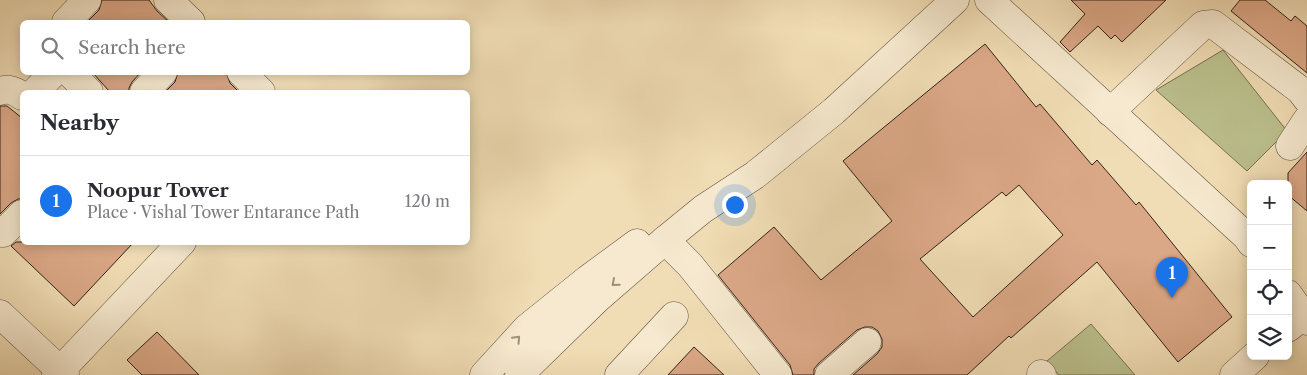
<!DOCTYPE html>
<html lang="en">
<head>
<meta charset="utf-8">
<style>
  body { margin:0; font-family:"Libre Caslon Text",serif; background:#f7f7f7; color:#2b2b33 }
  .controls { position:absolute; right:15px; bottom:15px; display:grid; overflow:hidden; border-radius:8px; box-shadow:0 2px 12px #0003 }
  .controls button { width:45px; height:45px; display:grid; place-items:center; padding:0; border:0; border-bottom:1px solid #e1e1e2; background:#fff; color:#2b2b33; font:25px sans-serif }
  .you { position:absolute; left:734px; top:204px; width:18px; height:18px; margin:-12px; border:4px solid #fff; border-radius:50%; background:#1a73e8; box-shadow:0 0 0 8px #1a73e833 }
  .badge { display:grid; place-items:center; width:32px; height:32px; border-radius:50%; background:#1a73e8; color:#fff; font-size:16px; font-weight:700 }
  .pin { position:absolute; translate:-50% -41px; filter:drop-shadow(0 1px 2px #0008) }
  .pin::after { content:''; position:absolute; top:26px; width:18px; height:15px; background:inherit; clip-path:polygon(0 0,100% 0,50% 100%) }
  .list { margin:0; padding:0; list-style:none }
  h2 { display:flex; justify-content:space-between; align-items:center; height:65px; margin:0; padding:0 20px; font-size:21px }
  h2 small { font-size:16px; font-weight:400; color:#7c7c81 }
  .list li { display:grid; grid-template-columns:32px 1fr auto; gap:15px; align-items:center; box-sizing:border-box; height:90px; padding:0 20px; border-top:1px solid #e1e1e2 }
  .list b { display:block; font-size:19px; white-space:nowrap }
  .list p { margin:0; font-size:16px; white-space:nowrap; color:#7c7c81 }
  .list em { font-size:16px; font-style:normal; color:#7c7c81 }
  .icon { flex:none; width:28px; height:28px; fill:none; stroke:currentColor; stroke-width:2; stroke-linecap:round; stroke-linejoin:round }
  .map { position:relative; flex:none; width:1307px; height:375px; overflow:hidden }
  .search { position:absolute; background:#fff; box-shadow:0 2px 12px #0003; left:20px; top:20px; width:450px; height:55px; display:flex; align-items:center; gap:12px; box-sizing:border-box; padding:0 18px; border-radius:8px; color:#7c7c81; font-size:19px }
  .panel { position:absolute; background:#fff; box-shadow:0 2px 12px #0003; left:20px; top:90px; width:450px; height:155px; border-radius:8px }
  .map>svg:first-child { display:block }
  .green { fill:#bbc08d; stroke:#767053 }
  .building { fill:#dba887; stroke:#322119; fill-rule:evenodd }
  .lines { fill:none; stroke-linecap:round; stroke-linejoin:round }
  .minor-casing { stroke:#625040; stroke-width:29 }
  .tertiary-casing { stroke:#625040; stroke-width:29 }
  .minor { stroke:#f6e9cf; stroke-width:28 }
  .tertiary { stroke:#f6e9cf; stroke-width:28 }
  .oneway { stroke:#9e8f7d }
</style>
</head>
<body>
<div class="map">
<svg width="1307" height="375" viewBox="0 0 1307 375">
  <rect width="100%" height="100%" fill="#f1ddb5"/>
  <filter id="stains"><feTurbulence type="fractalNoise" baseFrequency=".004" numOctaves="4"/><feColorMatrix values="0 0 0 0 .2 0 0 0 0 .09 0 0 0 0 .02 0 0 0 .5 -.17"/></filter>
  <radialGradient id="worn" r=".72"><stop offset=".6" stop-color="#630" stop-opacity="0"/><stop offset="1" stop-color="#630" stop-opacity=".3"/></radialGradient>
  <path class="green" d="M1223,50L1287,131L1247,171L1156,90Z
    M1091,324L1135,375H1059L1047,361Z"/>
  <path class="building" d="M102,0H149L157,11L169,22H87L99,10Z
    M1071,0H1166L1122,42L1115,35L1111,39L1098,26L1070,52L1060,42L1085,14Z
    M1240,0H1265L1291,21L1295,16L1307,26V73L1231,11Z
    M985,44L1036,107L1040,104L1092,165L1097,160L1136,205L1139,202L1232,317L1178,362L1097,262L1011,338L1009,336L967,375H853L877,354L882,347V339L878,331L872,327H865L857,330L819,363L814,369V375H793L790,365L718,275L774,227L821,280L892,221L843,161ZM1019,185L1063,235L973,317L920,259L1002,192L1006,196Z
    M92,72H141L132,82L129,88V92H110Z
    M178,72H226L230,83L239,92H165L175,82Z
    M7,106L22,118V199H18L11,203L0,214V106Z
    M1307,152V211L1288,195V173Z
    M16,242H134L74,306L11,246Z
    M157,332L199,375H142L127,360Z
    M694,347L724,375H668Z"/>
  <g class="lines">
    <defs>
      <path id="minor" d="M168,0L191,22
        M66,22L87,0
        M69,72L89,92
        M241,72L261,92
        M0,91C9,88 15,91 22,96
        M35,92L54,72
        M144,92L163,72
        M1110,112L1203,25L1213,24L1300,90L1307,99
        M1290,146L1307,120
        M3,233L22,214
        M665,240L690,265L778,375
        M1288,328L1304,315
        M1041,374L1042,375
        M56,375L182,242
        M619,375L674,316
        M829,375L867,342
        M1234,375L1255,356"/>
      <path id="tertiary" d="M989,0L1247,237L1251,243
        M1288,294L1307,321
        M0,314L65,375
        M484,375L527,328L588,279L637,243
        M519,375L597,299L665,240L703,209L755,175L834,111L955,0"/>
    </defs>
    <use href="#minor" class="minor-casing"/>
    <use href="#tertiary" class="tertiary-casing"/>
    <use href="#minor" class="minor"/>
    <use href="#tertiary" class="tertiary"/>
  </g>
  <defs><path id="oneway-chevron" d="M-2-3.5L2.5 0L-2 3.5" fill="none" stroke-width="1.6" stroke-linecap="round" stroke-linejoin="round" transform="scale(1.25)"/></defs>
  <g class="oneway">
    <use href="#oneway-chevron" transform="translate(615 283) rotate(139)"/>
    <use href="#oneway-chevron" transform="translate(517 339) rotate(-47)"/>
  </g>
  <rect width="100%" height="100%" filter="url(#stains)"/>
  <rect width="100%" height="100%" fill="url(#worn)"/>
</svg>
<div class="controls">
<button>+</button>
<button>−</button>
<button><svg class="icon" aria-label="locate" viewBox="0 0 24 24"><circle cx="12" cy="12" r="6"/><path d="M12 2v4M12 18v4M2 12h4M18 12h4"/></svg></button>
<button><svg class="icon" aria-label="layers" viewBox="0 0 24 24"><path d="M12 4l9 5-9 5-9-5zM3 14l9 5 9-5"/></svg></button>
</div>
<div class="you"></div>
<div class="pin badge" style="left:1172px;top:298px">1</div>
<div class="search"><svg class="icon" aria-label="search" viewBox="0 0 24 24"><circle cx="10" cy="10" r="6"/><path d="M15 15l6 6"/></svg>Search here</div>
<section class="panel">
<h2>Nearby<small></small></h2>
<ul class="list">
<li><span class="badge">1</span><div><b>Noopur Tower</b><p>Place · Vishal Tower Entarance Path</p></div><em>120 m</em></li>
</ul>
</section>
</div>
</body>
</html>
